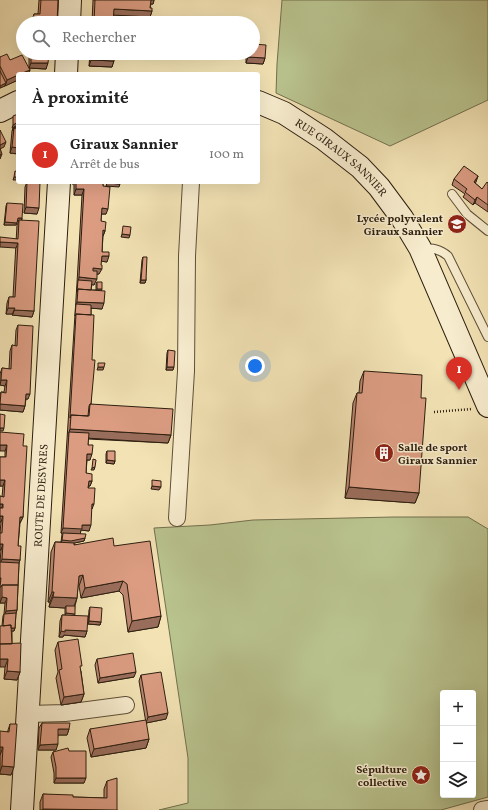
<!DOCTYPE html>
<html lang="fr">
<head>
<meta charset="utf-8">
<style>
  body { margin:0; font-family:Vollkorn,serif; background:#f2f2f2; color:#222 }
  .controls { position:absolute; right:12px; bottom:12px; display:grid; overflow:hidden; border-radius:4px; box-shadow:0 4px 16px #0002 }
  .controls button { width:36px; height:36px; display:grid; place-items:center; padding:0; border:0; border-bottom:1px solid #e0e0e0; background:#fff; color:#222; font:20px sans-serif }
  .you { position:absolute; left:255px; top:366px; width:14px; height:14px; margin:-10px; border:3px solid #fff; border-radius:50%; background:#1a73e8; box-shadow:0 0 0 6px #1a73e833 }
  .badge { display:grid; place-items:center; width:26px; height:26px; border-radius:50%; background:#d93025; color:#fff; font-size:13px; font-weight:700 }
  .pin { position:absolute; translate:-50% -33px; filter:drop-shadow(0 1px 2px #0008) }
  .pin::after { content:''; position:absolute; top:21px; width:14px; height:12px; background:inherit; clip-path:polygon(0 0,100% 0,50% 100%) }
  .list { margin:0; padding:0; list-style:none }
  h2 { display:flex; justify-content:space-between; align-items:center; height:52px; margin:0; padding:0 16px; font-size:17px }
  h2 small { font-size:13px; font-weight:400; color:#767676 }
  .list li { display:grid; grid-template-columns:26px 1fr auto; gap:12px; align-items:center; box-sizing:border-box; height:60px; padding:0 16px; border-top:1px solid #e0e0e0 }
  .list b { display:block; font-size:15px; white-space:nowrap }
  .list p { margin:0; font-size:13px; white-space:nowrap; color:#767676 }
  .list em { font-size:13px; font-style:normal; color:#767676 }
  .icon { flex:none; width:22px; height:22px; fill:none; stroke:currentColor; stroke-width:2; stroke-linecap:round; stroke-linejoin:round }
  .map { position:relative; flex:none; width:488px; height:810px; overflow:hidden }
  .search { position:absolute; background:#fff; box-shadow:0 4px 16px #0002; left:16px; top:16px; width:244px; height:44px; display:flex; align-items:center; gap:10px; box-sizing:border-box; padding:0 14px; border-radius:22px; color:#767676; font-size:15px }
  .panel { position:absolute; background:#fff; box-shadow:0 4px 16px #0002; left:16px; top:72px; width:244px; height:112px; border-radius:4px }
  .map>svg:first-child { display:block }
  .green { fill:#b9c38e; stroke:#72704e; fill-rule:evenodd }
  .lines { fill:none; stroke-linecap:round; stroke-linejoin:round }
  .lane-casing { stroke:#5e4f38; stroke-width:10 }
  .street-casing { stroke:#5e4f38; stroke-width:18 }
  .secondary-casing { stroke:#2c1e0f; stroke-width:24 }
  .path { stroke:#2c1e0f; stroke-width:2.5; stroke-dasharray:1 2; stroke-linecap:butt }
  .lane { stroke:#f7ecce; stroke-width:8 }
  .street { stroke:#f7ecce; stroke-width:16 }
  .secondary { stroke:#f7ecce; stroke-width:22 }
  .wall { fill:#bc8670; stroke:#2c1e0f }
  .shaded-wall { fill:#996d5b; stroke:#2c1e0f }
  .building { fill:#db9c82; stroke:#2c1e0f }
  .labels { text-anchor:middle; stroke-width:3; stroke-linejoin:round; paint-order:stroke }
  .street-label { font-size:11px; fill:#2c1e0f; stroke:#f7ecce }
  .poi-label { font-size:11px; font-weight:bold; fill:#2c1e0f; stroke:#f7ecce; text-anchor:end }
</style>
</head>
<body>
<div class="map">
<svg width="488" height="810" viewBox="0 0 488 810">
  <rect width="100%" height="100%" fill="#f2e2b4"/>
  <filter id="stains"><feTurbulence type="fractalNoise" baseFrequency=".005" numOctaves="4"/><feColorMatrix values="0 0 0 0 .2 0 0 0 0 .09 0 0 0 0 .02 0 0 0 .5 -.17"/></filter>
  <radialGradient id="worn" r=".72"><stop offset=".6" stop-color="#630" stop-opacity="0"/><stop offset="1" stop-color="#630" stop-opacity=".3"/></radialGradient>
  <path class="green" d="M282,0H488V100L390,146L276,93L277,64Z
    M394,517H468L488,529V797L441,810H159L188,803V758L154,528L210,525L253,520ZM443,693H473V795H443Z"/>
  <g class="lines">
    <defs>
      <path id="lane" d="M452,194L467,214L488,231
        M422,248C432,248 440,249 448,256L488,337"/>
      <path id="street" d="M177,518L186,371L187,256L191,182
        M28,714L65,713L126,705
        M482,810L488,809"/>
      <g id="secondary">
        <path d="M69,23L70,0"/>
        <path d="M66,74L67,53"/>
        <path id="s1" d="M258,102L284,113L324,139L360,167L379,187L402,218L420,248L488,406"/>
        <path d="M0,111L18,102"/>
        <path id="s2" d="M22,810L59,182"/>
      </g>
    </defs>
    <use href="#lane" class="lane-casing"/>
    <use href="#street" class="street-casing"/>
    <use href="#secondary" class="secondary-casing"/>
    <path class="path" d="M434,412L472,409"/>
    <use href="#lane" class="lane"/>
    <use href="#street" class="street"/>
    <use href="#secondary" class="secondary"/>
  </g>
  <path class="wall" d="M39,0H58L57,23H32V20L34,14H38Z
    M93,0H154L153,4H151L150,8L152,11L150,17L113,15V23H92Z
    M29,53H49L46,69L29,68L30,70L28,74H18V80L0,88V57L10,60L29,68Z
    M90,53H115L112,67L89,66Z
    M246,53H253L265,58L263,64L246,63Z
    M18,126V154L10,153L12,131L13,128Z
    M478,176L475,183L482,189L488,183V212L475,203L473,205L463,197L465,194L452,185L454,179Z
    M27,182L37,214L24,213L25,187Z
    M73,182H103V186L106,214H101V221L105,231L103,236L102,252L107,262L101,261L99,274H97L94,285L92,284L91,290H96V284L97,282L101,291L102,309L91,308V404L171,435L168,443L88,439V445L90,460H87L86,473L92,481L90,486H89L88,488L92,509H91L89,531L81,530L80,534L85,538L84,541L74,543V545L114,546L161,616L158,627L128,632L123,595L119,591L81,598L79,586H78L77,598L75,606L74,616L87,631L85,637L64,635L63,637H59L60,621L62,615H65V608L49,607L50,602H48L51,552L55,542H61L62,534L61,533L77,283L82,195H74V184H72Z
    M7,203L22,218V220L34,311L32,317L12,315L13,314H6L7,303L9,297H13L17,225L19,221H17L16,225H4L6,206Z
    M143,257L146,280L145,283H140L142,260Z
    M18,325L28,399H26L25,406L23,412L0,410V395L1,392H4L5,386L0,385V374L2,368L9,369L10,351L12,345L15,346L16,330Z
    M168,350L173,370H166L167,353Z
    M364,371L419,493L415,503L345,498L353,403L357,393H359L360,381Z
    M0,432L23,446V517L20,523L18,546L20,560L19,563L17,610L16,613L15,628L14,631H12V644L20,672L17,680L4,679L5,667L2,626L3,616L4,614L5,603H0V562L1,550H0V533L1,522H0V496L2,497L3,486H0V457H5V451Z
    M107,451L115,461L114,464L106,463V454Z
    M90,607L101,622L100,625L88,624L89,610Z
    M58,642L81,671L84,694L81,702L61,705L56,678L58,672L55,650Z
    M97,659L134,677L98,683L95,665Z
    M141,675L166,719L146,723L139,681Z
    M42,723L69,729L67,735H58L56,750H38L39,728Z
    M10,724L11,775L0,774V755Z
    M90,729L149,739L146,748L91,757L87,738Z
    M69,751L84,783H54V773L51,757L53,752Z
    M107,781L117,810H40V802L43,794L73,797L104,798V789Z"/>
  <path class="shaded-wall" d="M151,0H154L153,4H149Z
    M114,9L152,11L150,17L112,15Z
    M129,53L140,54L139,56H128Z
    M248,57L265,58L263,64L246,63Z
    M91,60L114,61L112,67L89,66Z
    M31,63H48L46,69L29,68Z
    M30,70L28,74H20Z
    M18,75V80L5,86L7,80Z
    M6,83L5,86L0,88V86Z
    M18,122V125L12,128L13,125Z
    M6,142L4,147L0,149V145Z
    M12,147L18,148V154L10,153Z
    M2,154L0,159V155Z
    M478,176L476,182L472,188L474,182Z
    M14,177H18V180H13Z
    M107,183L120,184L119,187L106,186Z
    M76,189H84L82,195H74Z
    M477,197L475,203L473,205L475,200Z
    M26,207L39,208L37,214L24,213Z
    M102,208L108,209L106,214H100Z
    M18,218H22L21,221L19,220V221H17Z
    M5,222L17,223L16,225H4Z
    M103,230L105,231L103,236H101Z
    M122,234L130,235L129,238L121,237Z
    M0,242L18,243L16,248L0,247Z
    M102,256H109L107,262L100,261Z
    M93,268L102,269L99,274H91Z
    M79,277L97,279L94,285L78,283Z
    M141,280H146L145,283H140Z
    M97,289H102L101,292H96Z
    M77,302L104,303L102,309L76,307Z
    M8,308H15L13,314H6Z
    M14,310L34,311L32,317L12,315Z
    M98,367H104L103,370H97Z
    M167,367H174L173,370H166Z
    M1,380H7L5,386L0,385Z
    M26,394H30L28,399H24Z
    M0,404L25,406L23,412L0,410Z
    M0,428H4L3,431H0Z
    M70,429L171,435L168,443L69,437V432Z
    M0,445H7L5,451H0Z
    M87,454H92L90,460H85Z
    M107,460L115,461L114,464L106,463Z
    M95,467L94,470H91L92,468Z
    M0,480H5L3,486H0Z
    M89,481H92L90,486H87Z
    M152,486L161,487L159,490L151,489Z
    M349,487L419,493L415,503L345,498Z
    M0,504H3L1,510H0Z
    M92,504H94L92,509H90Z
    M0,516H3L1,522H0Z
    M20,517H23L20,523H18Z
    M82,525H91L89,531L81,530L80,535L61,533L63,528Z
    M85,538L84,541L70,544L61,543L62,540Z
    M0,544H3L1,550H0Z
    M2,559L20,560L18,565L0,564Z
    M83,575L79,586H75L79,576Z
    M123,581L119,591L81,598L85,588Z
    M52,592H54L50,602H48Z
    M2,597L7,598L5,603H0Z
    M53,597L77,598L73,609L66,606L65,608L49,607Z
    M17,610L15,616L4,617L6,611Z
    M66,613L75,614L74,617L65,616Z
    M161,616L158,627L128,632L132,621Z
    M89,621L101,622L100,625L88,624Z
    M3,628H15L14,631H2Z
    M65,630L87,631L85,637L64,635L63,637H59L61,631Z
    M0,659H8L5,667H0Z
    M7,671L20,672L17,680L4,679Z
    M136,672L134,677L98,683L100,678Z
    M84,694L81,702L61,705L64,697Z
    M168,713L166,719L146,723L148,717Z
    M58,729H69L67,735H56Z
    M149,739L146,748L91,757L94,749Z
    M58,744L56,750H38L40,745Z
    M0,747H3L0,755Z
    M2,766L14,767L11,775L0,774V772Z
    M56,778H86L84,783H54Z
    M43,809L111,810H42Z"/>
  <path class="building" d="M41,0H58L57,23H33L34,14H40Z
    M95,0H151L150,8H152V11L114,9L113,23H94Z
    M116,20H125V23H116Z
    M253,44L266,45L265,58L248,57V53H253Z
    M31,53H49L48,63H31Z
    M92,53H115L114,61L91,60Z
    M7,54L10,60L22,55L30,70L20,74H18V75L7,80L0,66V57Z
    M0,71L6,83L0,86Z
    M18,114V122L13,125V116Z
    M18,126V128H14L13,131V128Z
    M14,128H18V148L12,147Z
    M0,130L6,142L0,145Z
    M0,148L2,154L0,155Z
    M464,166L478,176L474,182L482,189L487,182L488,183V205L477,197L475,200L465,192L467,189L454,179Z
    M15,171L18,172V177H14Z
    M27,182H40L39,208L26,207Z
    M76,182H103V186L110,187L108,209L102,208L101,221L106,222L105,231L103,230L102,252H109V256H102L101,265H102V269L93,268V271H97V279L79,277L84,189H76Z
    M107,182H120V184L107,183Z
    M7,203L23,204L22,218H18L17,223L5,222Z
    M19,220L39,221L34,311L14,310L15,308H8L9,297H15L18,243L0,242V237L18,239Z
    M123,226L131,227L130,235L122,234Z
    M143,257H147L146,280H141Z
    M78,280L92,281L91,290L78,289L77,292Z
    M97,282H102V289H97Z
    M78,289L105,291L104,303L77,302Z
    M76,304L91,305V315L76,314L75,316Z
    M76,314L94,315L92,360H95L91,404H90L89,406L88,416L71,415L70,418Z
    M18,325L33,326L30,394H26L25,406L0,404L1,392L6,393L7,380H1L2,368L11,369L12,345L17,346Z
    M168,350L175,351L174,367H167Z
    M98,363H105L104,367H98Z
    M364,371L422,375L421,398H426L419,493L349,487L357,393H362Z
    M90,404L173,409L171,435L70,429L71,415L89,416Z
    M0,414L5,415L4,428H0Z
    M0,432L24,434L23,446H27L23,517H20L18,546H21L20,560L2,559L3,544H0V533H2L3,516H0V508H3V504H0V496L4,497L5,480H0V457H6L7,445H0Z
    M69,432L89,433L88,445H93L92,454H87L86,473L92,474V481H89L88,488H95L94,504H92L91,525H82V529L63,528Z
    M107,451H115V461L107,460Z
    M93,459L96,460L95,467L92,468Z
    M152,480L161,481V487L152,486Z
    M63,533L86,534L85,538L71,541L62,540Z
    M113,538L114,546L150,541L161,616L132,621L127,584L123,581L85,588L83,575L79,576L77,598L53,597L54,592H52L55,542L74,543V545Z
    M0,562L19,563L18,585H2L1,587H0L1,578H0Z
    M2,585H18L17,610L6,611L7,598L2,597Z
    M66,606H75V614L66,613Z
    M90,607L102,608L101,622L89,621Z
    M16,613L15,628H11V625L3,626L4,614Z
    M62,615L88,616L87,631L65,630V632L61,631Z
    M11,625L12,644H0V626Z
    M78,639L82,666H80L84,694L64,697L59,670L62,669L58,642Z
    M21,643L20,672L7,671L8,659H0V644Z
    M133,653L136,672L100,678L97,659Z
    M161,672L168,713L148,717L141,675Z
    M146,720L149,739L94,749L90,729Z
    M42,723H70L69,729H58V744L40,745Z
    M10,724H17L14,767L2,766L3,747H0V731L9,732Z
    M68,748L69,751H86V778H56V767L53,752Z
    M117,778V810L43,809V794L73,795V797L107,798V781Z"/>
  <defs>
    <symbol id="school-disc" viewBox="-11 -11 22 22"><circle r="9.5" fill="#8f2418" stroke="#f7ecce"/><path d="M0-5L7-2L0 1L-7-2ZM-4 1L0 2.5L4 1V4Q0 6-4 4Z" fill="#fff"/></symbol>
    <symbol id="building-disc" viewBox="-11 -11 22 22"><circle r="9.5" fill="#8f2418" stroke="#f7ecce"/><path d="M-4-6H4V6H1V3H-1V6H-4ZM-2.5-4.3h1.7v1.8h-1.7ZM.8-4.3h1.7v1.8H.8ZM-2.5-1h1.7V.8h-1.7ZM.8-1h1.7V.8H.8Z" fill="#fff"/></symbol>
    <symbol id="sight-disc" viewBox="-11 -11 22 22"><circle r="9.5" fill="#8f2418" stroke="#f7ecce"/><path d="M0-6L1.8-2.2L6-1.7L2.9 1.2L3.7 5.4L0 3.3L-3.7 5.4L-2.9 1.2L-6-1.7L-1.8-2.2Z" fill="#fff"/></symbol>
  </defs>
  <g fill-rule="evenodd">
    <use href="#school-disc" x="446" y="213" width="22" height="22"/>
    <use href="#building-disc" x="373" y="442" width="22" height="22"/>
    <use href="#sight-disc" x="410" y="764" width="22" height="22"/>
  </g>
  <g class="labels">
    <g class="street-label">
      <text dy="4" stroke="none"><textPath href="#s1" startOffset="101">RUE GIRAUX SANNIER</textPath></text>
      <text dy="4" stroke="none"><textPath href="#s2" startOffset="315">ROUTE DE DESVRES</textPath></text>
    </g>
    <g class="poi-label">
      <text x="443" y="222">Lycée polyvalent<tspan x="443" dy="13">Giraux Sannier</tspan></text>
      <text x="398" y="451" text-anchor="start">Salle de sport<tspan x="398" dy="13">Giraux Sannier</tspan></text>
      <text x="407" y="773">Sépulture<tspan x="407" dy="13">collective</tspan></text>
    </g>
  </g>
  <rect width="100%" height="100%" filter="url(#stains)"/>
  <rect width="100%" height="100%" fill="url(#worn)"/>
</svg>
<div class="controls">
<button>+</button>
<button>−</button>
<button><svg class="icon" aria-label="layers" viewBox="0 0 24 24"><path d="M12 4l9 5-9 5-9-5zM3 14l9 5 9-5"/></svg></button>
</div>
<div class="you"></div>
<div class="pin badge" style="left:459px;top:390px">1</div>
<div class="search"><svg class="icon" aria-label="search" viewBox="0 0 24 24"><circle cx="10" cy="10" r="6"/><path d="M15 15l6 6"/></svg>Rechercher</div>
<section class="panel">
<h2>À proximité<small></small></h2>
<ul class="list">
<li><span class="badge">1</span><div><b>Giraux Sannier</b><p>Arrêt de bus</p></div><em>100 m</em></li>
</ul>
</section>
</div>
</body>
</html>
